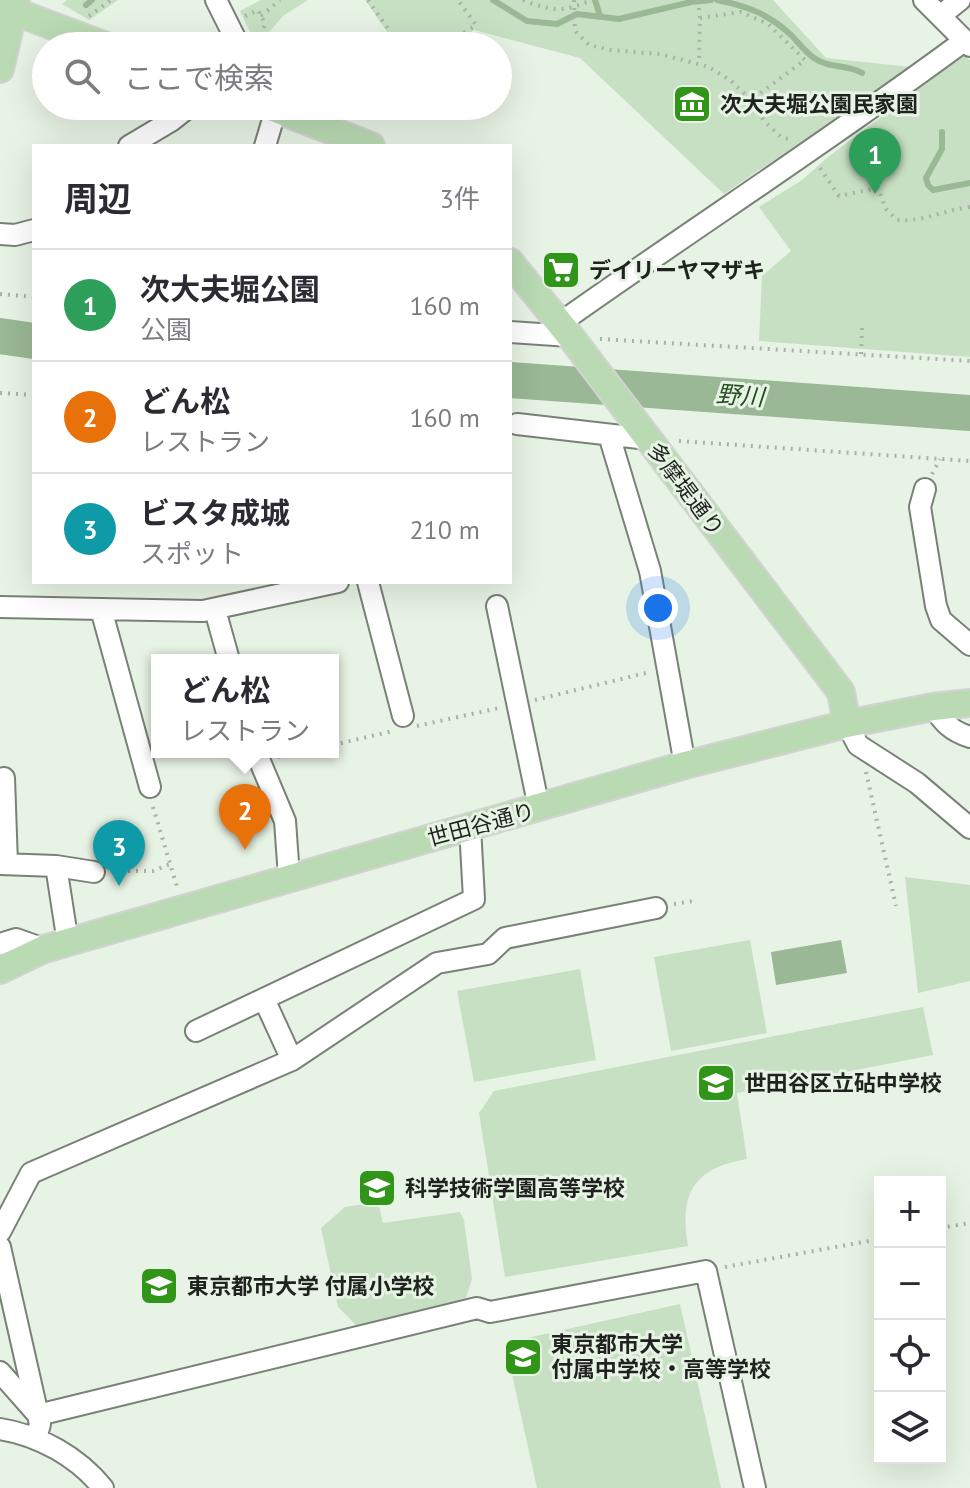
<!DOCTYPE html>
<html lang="ja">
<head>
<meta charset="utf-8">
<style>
  body { margin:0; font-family:"PT Sans","Noto Sans JP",sans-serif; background:#f7f7f7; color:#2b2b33 }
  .controls { position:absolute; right:24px; bottom:24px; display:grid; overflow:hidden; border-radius:0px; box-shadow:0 8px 32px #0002 }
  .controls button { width:72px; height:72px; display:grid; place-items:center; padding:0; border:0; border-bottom:2px solid #e1e1e2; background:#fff; color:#2b2b33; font:40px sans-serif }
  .you { position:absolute; left:658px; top:608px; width:28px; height:28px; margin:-20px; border:6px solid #fff; border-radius:50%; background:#1a73e8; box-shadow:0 0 0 12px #1a73e833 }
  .badge { display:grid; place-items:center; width:52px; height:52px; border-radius:50%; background:#b45309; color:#fff; font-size:26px; font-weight:700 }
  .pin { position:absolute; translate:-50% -66px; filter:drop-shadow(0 2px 4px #0008) }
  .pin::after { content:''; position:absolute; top:42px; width:28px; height:24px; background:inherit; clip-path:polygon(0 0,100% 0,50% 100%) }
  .popup { position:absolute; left:151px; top:654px; width:188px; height:104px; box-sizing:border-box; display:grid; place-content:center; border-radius:0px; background:#fff; filter:drop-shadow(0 2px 6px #0005); font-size:26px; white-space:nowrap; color:#7c7c81 }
  .popup b { font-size:30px; color:#2b2b33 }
  .popup::after { content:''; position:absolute; left:50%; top:100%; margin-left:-16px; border:16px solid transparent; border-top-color:#fff }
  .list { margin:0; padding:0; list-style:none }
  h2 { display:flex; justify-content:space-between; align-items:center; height:104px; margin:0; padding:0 32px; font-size:34px }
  h2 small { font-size:26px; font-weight:400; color:#7c7c81 }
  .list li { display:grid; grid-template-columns:52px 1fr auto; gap:24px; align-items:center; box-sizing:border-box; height:112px; padding:0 32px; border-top:2px solid #e1e1e2 }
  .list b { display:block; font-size:30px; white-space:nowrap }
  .list p { margin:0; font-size:26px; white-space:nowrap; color:#7c7c81 }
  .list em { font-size:26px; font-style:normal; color:#7c7c81 }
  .icon { flex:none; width:44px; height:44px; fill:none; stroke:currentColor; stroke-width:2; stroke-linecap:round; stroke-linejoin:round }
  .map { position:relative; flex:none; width:970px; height:1488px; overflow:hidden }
  .search { position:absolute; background:#fff; box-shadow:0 8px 32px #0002; left:32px; top:32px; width:480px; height:88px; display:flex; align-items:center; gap:20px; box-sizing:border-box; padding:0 28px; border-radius:44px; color:#7c7c81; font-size:30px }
  .panel { position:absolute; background:#fff; box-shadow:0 8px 32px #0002; left:32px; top:144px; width:480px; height:440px; border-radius:0px }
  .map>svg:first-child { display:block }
  .green { fill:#c7e0c3 }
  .water { fill:#9ab895 }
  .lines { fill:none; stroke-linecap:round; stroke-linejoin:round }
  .stream { stroke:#9ab895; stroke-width:6 }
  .river { stroke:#9ab895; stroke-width:36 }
  .minor-casing { stroke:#788276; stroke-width:24 }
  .major-casing { stroke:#d2d3d2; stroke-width:30 }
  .path { stroke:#a9b2a7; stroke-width:4; stroke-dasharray:2 6; stroke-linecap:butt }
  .minor { stroke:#fff; stroke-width:20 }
  .major { stroke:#b9dab3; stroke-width:26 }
  .labels { text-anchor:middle; stroke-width:6; stroke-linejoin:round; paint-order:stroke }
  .poi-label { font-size:22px; font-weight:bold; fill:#1f231e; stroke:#e7f3e5; text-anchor:start }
  .street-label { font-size:22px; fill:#1f231e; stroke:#e7f3e5 }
  .water-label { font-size:24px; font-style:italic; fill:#234c1c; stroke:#e7f3e5 }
</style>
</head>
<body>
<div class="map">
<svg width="970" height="1488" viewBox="0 0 970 1488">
  <rect width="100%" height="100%" fill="#e7f3e5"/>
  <path class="green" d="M67,0H118L89,20L62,4Z
    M261,0H308L283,16L257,46L240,11Z
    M365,0H773L826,58L911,67L724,194L580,58L474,30L451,46H397Z
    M963,55L970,60V357L759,341L762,276L791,251L759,207L802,180L828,157Z
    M905,877L970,885V981L918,993Z
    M750,940L767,1033L671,1051L654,957Z
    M580,969L596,1060L474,1082L457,991Z
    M923,1007L933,1055L737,1093L747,1159C693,1168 679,1194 688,1246L505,1277L479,1113L494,1091Z
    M378,1202L383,1223L460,1212L464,1220L472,1279L466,1298L357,1326L338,1307L321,1228L345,1207Z
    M680,1304L721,1488H537L505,1343Z"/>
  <path class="water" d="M841,940L847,973L776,985L771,952Z"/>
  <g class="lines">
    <path class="stream" d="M493,0L527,21L557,24L577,14L619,19L691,2L711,0
      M595,0L600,16
      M717,0C747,6 769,14 791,35C799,43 805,52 814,58C829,69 848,64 862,73
      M86,5L92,0
      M942,132V149L926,178L928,185L933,190L970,183"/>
    <path class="river" d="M0,336L34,341
      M510,380L970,413"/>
    <defs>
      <path id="minor" d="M216,0L239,46
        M924,0L970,46
        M940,16L960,0
        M129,146L171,121L190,106
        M265,146L276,109L275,106
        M0,234L15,235L34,230
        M560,323C694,228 832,139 964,41
        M510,332L570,336
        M517,424L648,439
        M609,435L650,571L685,765
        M925,489L920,507L936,606L941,620L970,645
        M368,582L403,716
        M497,606L539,808
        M0,607L203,611L338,582
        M101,609L150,787
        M215,610L229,660
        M933,707C944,723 951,731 970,737
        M847,724L858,745L917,783L970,828
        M256,752L285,821L289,877
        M4,778L7,864
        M0,864L56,866L94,872
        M56,866L68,943
        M0,944L16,939L44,949
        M264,999L292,1060
        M196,1031L474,899L470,827
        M0,1232L31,1173L292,1060L437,963L488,954L505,938L656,908
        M0,1247L40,1424L36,1439
        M0,1372L38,1415L477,1308L490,1312L706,1271L755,1488
        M0,1429C39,1435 78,1457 103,1488"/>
      <path id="major" d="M0,6L106,46
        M0,69L16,0
        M268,106L371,146
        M510,262L570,336L841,692L847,724
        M0,970L44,949L685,765L847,724L933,707L970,703"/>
    </defs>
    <use href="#minor" class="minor-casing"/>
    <use href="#major" class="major-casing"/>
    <path class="path" d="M368,0L400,46
      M523,0C551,11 563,13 591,0
      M574,0L575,31L589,45L611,50L660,54L709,67L730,80L751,100L764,121L781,137L792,140
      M698,0L700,18L699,64
      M89,16L111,0
      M245,16L258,10L265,24L261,36L256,38
      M261,16L280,0
      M700,18L741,12L768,24L805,60L751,100
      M444,46L476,25L458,0
      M820,168L839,196L878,188L886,209L897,220C925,222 943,210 970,207
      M0,294L34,297
      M600,339L970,361
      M861,354L862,328
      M0,393L34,395
      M679,441L970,461
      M932,474L940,459
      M535,700L650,672
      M417,726L499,708
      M333,745L393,731
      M278,757L299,752
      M866,772L896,906
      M153,807L178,890
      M112,871H153L170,864
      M674,904L694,901
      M940,1228L970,1223
      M725,1267L880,1239"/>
    <use href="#minor" class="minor"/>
    <use href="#major" class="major"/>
  </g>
  <defs>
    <symbol id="museum-square" viewBox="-11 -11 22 22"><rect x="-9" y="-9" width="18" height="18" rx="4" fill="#309519" stroke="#e7f3e5"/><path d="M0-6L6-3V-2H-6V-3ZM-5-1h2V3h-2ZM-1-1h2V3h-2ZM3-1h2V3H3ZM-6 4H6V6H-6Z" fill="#fff"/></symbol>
    <symbol id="supermarket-square" viewBox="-11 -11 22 22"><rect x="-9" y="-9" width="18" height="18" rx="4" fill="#309519" stroke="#e7f3e5"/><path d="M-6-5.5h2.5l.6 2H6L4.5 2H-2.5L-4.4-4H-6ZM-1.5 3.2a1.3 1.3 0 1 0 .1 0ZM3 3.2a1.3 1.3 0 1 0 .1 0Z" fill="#fff"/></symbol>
    <symbol id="school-square" viewBox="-11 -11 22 22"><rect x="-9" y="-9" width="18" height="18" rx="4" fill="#309519" stroke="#e7f3e5"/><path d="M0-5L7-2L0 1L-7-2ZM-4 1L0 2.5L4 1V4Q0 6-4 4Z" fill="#fff"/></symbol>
  </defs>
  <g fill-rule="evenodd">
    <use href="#museum-square" x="670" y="82" width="44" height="44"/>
    <use href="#supermarket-square" x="539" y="248" width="44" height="44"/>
    <use href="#school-square" x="694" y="1061" width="44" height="44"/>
    <use href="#school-square" x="355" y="1166" width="44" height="44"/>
    <use href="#school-square" x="137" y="1264" width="44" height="44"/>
    <use href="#school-square" x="501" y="1335" width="44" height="44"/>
  </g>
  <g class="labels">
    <g class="poi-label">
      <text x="720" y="112">次大夫堀公園民家園</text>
      <text x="589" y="278">デイリーヤマザキ</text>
      <text x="744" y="1091">世田谷区立砧中学校</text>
      <text x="405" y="1196">科学技術学園高等学校</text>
      <text x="187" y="1294">東京都市大学 付属小学校</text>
      <text x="551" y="1352">東京都市大学<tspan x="551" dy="25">付属中学校・高等学校</tspan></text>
    </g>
    <g class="street-label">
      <text transform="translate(686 489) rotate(53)" y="8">多摩堤通り</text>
      <text transform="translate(481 824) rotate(-15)" y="8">世田谷通り</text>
    </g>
    <g class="water-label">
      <text transform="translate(740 396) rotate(4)" y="8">野川</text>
    </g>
  </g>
</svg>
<div class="controls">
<button>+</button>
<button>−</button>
<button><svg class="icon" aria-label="locate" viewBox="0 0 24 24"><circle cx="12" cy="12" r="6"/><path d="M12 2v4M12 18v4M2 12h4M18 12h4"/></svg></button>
<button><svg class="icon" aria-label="layers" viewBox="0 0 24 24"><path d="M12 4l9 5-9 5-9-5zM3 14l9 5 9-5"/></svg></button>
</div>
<div class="you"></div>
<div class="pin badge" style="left:875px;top:194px;background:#2e9e5b">1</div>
<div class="pin badge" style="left:245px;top:850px;background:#e8710a">2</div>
<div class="popup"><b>どん松</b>レストラン</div>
<div class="pin badge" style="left:119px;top:886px;background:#0f9aa8">3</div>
<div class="search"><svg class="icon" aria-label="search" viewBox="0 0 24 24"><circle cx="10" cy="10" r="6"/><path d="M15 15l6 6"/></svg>ここで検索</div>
<section class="panel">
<h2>周辺<small>3件</small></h2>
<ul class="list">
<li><span class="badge" style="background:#2e9e5b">1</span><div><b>次大夫堀公園</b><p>公園</p></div><em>160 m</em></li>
<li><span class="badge" style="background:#e8710a">2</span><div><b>どん松</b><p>レストラン</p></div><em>160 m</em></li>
<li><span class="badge" style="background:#0f9aa8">3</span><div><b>ビスタ成城</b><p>スポット</p></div><em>210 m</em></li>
</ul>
</section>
</div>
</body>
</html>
